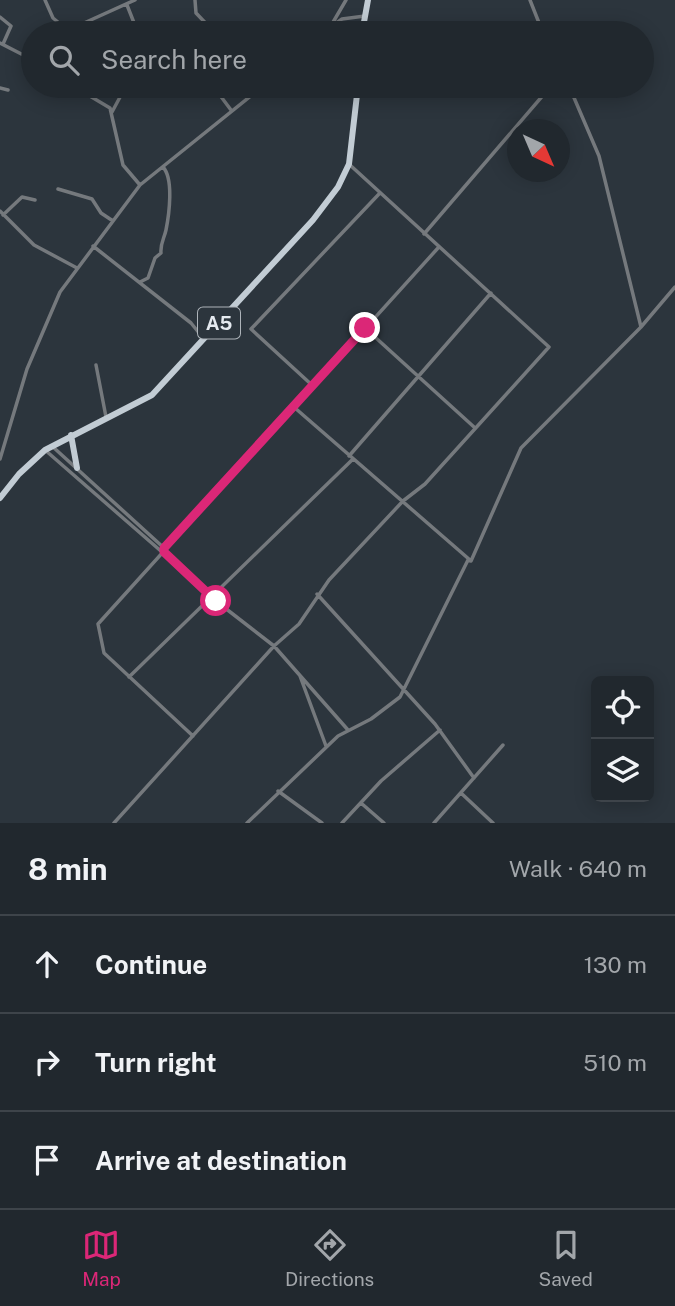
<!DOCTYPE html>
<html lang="en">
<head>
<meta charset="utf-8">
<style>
  body { margin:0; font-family:"Public Sans",sans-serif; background:#2d343a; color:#f1f3f6 }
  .controls { position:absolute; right:21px; bottom:21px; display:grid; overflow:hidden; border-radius:10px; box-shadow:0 4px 18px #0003 }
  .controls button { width:63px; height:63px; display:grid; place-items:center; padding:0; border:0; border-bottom:2px solid #3e444a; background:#21282e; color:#f1f3f6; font:35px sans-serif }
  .compass { position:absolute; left:507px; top:119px; width:63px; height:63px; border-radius:50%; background:#21282e; box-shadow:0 4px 18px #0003; rotate:136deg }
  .stop { position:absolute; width:21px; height:21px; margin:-16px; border:5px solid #db2777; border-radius:50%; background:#fff }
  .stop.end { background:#db2777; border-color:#fff; box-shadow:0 2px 7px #0008 }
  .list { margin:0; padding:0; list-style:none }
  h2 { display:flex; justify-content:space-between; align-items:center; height:91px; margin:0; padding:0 28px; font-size:30px }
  h2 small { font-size:23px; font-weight:400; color:#a2a6aa }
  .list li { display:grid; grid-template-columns:46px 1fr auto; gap:21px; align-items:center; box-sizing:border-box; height:98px; padding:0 28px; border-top:2px solid #3e444a }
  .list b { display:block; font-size:26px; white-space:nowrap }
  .list em { font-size:23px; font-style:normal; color:#a2a6aa }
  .icon { flex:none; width:38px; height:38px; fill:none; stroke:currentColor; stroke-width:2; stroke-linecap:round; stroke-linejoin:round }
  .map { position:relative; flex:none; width:675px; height:823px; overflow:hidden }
  .search { position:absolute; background:#21282e; box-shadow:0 4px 18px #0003; left:21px; right:21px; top:21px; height:77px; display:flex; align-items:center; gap:18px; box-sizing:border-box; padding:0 24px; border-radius:38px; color:#a2a6aa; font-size:26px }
  .sheet { height:385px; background:#21282e }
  nav { display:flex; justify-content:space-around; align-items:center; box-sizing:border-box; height:98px; border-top:2px solid #3e444a; background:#21282e; font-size:19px; color:#a2a6aa }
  nav a { display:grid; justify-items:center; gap:4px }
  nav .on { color:#db2777 }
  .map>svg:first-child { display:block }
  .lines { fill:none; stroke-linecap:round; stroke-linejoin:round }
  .minor { stroke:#75797d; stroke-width:3.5 }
  .trunk { stroke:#c2ccd4; stroke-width:6 }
  .route { stroke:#db2777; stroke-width:9 }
  .labels { text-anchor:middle; stroke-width:6; stroke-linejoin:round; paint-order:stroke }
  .shield { fill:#2c353d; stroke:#aeb4ba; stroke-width:2 }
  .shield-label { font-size:19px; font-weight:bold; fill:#e5eaf0 }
</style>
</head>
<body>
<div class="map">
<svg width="675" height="823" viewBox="0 0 675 823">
  <rect width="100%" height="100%" fill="#2c353d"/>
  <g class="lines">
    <path class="minor" d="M45,0L53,18L71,33
      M195,0L196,13L215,33
      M530,0L543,33
      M127,5L138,33
      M0,17L11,26L3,44
      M332,24L346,0
      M62,33L135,0
      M322,33L342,19L365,16
      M0,43L33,60
      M73,86L110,108L123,165L140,185
      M213,86L231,110
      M569,86L599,156L641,327
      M0,88L8,90
      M112,112L126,86
      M58,189L92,199L101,213L113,221
      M0,211L34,245L77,268
      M3,215L22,197L35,200
      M424,234L551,86
      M93,246L191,323L204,339
      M140,282L148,278L155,258L161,253C160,244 164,239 166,230C169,215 174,179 163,167
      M365,328L474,427
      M96,365L106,417
      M313,386L251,329L379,194
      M295,408L470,560
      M53,447L164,548V552L216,601L274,646L348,730
      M45,450L162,552
      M349,456L491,293
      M0,459L27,369L60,292L140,185L263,86
      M317,594L435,724L474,778
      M300,676L326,746
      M129,677L353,459
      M193,736L104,653L98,624L438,248
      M278,791L322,823
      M461,793L493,823
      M361,803L384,823
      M114,823L274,646L299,624L329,580L403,501L425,484L549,347L350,165
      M247,823L338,736L371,719L400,697L468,560L471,561L521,448L641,327L675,287
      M342,823L381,781L440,730
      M434,823L503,745"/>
    <path class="trunk" d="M362,33L368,0
      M71,435L77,468
      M0,498L19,474L45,450L152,395L313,220L338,187L349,164L358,86"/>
  </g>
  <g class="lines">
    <path class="route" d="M216,601L164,552V548L365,328"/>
  </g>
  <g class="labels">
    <rect class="shield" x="198" y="307.5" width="42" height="31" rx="5"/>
    <g class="shield-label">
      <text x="219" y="330">A5</text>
    </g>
  </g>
</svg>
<div class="controls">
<button><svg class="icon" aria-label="locate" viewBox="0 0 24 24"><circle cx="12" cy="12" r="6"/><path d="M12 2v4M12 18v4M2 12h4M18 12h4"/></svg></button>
<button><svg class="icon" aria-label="layers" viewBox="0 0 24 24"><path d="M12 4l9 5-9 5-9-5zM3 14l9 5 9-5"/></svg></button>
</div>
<svg class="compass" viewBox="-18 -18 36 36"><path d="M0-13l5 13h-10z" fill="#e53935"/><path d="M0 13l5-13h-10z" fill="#a2a6aa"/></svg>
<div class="stop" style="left:216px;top:601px"></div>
<div class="stop end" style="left:365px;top:328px"></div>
<div class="search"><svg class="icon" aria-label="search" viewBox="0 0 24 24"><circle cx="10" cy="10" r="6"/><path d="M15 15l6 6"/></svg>Search here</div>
</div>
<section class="sheet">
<h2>8 min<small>Walk · 640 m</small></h2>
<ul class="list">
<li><svg class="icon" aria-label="ahead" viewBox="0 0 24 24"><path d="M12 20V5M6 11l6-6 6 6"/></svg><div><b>Continue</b></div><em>130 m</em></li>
<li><svg class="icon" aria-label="right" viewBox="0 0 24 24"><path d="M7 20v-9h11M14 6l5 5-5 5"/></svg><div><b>Turn right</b></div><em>510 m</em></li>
<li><svg class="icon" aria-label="arrive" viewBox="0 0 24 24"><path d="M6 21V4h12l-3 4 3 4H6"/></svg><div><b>Arrive at destination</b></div></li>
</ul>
</section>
<nav>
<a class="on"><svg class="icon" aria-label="map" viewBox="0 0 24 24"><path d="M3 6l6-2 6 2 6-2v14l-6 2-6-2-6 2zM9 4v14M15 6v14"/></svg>Map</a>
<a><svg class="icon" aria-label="directions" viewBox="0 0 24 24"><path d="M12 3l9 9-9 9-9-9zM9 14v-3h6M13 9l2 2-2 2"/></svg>Directions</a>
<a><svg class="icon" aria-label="saved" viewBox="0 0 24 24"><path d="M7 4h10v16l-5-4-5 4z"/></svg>Saved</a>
</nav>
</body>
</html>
